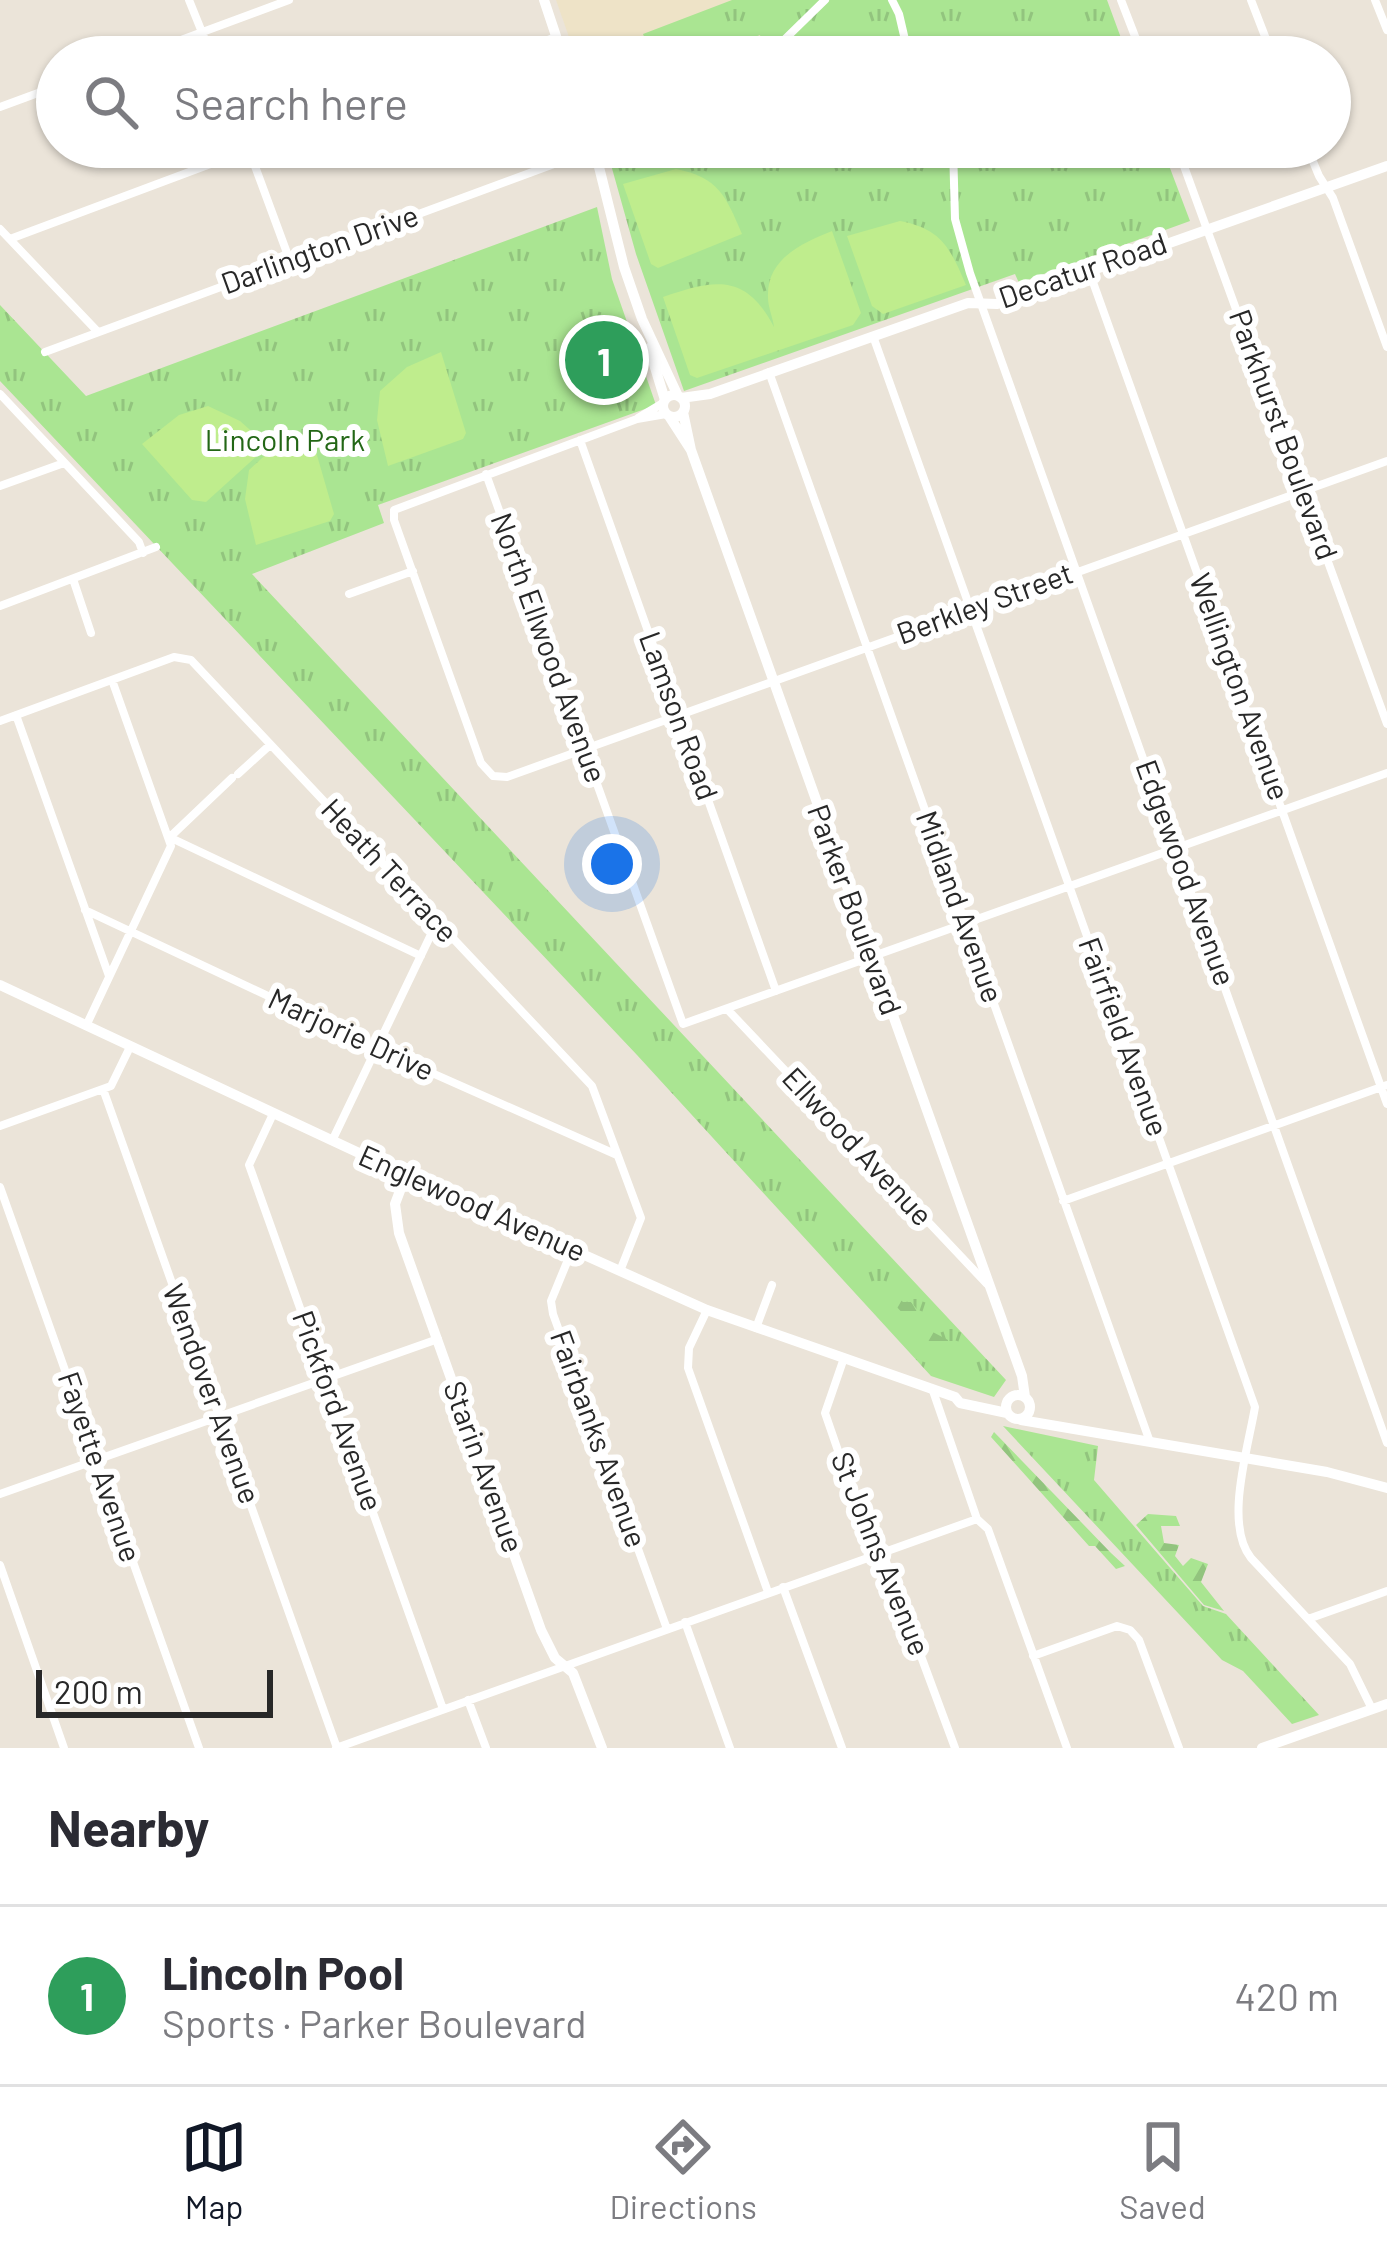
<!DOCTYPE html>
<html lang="en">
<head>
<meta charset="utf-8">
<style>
  body { margin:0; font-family:Barlow,sans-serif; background:#f2f2f3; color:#2b2b33 }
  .scale { position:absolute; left:36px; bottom:30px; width:237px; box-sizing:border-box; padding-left:12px; border:6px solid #282828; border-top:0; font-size:33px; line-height:42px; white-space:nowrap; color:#282828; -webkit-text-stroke:9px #fff; paint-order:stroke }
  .you { position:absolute; left:612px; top:864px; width:42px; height:42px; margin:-30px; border:9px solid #fff; border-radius:50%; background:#1a73e8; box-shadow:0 0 0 18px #1a73e833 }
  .badge { display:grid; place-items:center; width:78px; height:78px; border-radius:50%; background:#111827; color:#fff; font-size:39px; font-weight:700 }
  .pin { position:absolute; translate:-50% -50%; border:6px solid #fff; box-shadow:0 3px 12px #0006 }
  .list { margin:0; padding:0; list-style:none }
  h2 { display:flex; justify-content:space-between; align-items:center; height:156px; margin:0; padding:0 48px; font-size:51px }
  h2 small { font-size:39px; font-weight:400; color:#7c7c81 }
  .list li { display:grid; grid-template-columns:78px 1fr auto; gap:36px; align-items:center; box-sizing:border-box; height:180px; padding:0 48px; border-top:3px solid #e1e1e2 }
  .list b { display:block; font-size:45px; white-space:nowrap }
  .list p { margin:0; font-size:39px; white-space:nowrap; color:#7c7c81 }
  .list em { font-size:39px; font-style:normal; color:#7c7c81 }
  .icon { flex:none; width:66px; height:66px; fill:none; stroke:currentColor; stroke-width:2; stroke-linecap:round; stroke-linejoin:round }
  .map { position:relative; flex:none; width:1387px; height:1748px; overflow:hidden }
  .search { position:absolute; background:#fff; box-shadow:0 3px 9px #0004; left:36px; right:36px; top:36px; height:132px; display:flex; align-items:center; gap:30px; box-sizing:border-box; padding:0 42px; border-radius:66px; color:#7c7c81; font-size:45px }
  .sheet { height:336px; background:#fff }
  nav { display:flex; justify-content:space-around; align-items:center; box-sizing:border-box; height:168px; border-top:3px solid #e1e1e2; background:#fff; font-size:33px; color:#7c7c81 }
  nav a { display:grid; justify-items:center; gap:6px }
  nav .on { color:#111827 }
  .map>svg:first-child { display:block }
  .education { fill:#eee3c7 }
  .grass { fill:url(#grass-tufts) }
  .forest { fill:url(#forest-firs) }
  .pitch { fill:#bfed8d }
  .water { fill:url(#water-rules) }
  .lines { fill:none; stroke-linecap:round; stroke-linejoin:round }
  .street { stroke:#fff; stroke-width:8 }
  .secondary { stroke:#fff; stroke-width:10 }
  .labels { text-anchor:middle; stroke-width:12; stroke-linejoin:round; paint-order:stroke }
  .street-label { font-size:30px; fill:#282828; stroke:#fff }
  .park-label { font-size:30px; fill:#236716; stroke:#fff }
</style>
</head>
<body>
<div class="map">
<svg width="1387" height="1748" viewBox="0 0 1387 1748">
  <defs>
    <pattern id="grass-tufts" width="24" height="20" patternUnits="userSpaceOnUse" patternTransform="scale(3)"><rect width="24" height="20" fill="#aae592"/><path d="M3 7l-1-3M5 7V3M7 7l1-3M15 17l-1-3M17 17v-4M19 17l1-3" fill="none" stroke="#92c47e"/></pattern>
    <pattern id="forest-firs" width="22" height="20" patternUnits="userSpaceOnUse" patternTransform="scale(3)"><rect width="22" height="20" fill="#aae592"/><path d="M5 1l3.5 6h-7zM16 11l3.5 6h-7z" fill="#92c47e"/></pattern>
    <pattern id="water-rules" width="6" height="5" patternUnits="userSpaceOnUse" patternTransform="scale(3)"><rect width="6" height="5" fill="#66c6f3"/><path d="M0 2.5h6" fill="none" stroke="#58aad0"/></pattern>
  </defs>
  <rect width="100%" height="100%" fill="#ebe4d9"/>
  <path class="education" d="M556,0H747L762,39L716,57H576Z"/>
  <path class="grass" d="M732,0H1107L1128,57H716L761,39L760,35L704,57H652L643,34Z
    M606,147H1162L1190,221L1019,283L1015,274L684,391L636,254Z
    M597,207L612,279L656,405L378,505L384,523L252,574L1006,1380L994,1397L931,1376L637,1055L0,381V305L86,396Z
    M1003,1426L1098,1446L1094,1480L1203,1606L1226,1614L1319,1715L1292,1724L1243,1671L1222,1660Z"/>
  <path class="forest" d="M881,1282L903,1302H911L929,1324L927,1329L948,1340L946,1356L941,1355C920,1332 900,1311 880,1288Z
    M994,1432L1111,1553L1125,1566L1116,1569L1095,1546H1089L991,1437Z
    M1148,1514L1176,1516L1180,1526H1161L1164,1543L1179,1545L1175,1556L1183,1566L1191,1558L1208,1564L1201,1582L1224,1611L1204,1605L1136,1525Z"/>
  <path class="pitch" d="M676,169C718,177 726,196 742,234L658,268L651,264L623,184Z
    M900,221C942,229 950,248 966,285L883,314L872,306L847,236Z
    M832,231L861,313L853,325L697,378L690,375L663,297C715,279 746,273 774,327C773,318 768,307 768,298C766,259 802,243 832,231Z
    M441,352L466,433L463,439L388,466L377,420L380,391L407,367Z
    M208,406L240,421L268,446L206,502L192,500L142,444L179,415Z
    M310,431L334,514L330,521L256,545L245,499L249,470L275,446Z"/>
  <path class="water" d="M621,341L631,370L615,376L610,364L586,373L580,356Z"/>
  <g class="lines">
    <path class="street" d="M189,0L212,57
      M892,0L899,14L909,57
      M1121,0L1143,57
      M1251,0L1273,57
      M1375,0L1387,30
      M135,57L289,0
      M501,57L556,37
      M743,57L784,40L825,0
      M0,107L57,86
      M953,147L955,219L970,273L1387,1443
      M1177,147L1387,724
      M1307,147L1319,176L1333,198L1387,347
      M249,150L290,261
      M0,229L98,332
      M10,239L256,147
      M1089,271L1387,1104
      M873,336L1255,1407C1248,1449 1224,1524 1251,1558L1350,1664L1372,1709
      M45,352L600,147
      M769,372L1150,1442
      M0,394L139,542L143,553
      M666,414L637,419L394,510V520L481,763L493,776L507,777L1387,461
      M638,418L663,403
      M580,440L776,991
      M486,474L683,1024L1387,773
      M0,486L64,463
      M73,579L91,633
      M349,594L413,571
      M0,606L156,547
      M16,715L109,976
      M0,721L174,657L191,660L592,1086L641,1218L620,1271
      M238,774L270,745
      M169,837L421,956
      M170,837L232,778
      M85,910L432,1073L617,1155
      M727,1009L987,1284
      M86,1026L171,846L112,680
      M103,1089L337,1748
      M273,1114L249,1165L443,1709
      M0,1126L111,1086L130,1047
      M332,1141L437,922
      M0,1187L199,1748
      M1063,1201L1387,1085
      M572,1250L551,1301L553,1314L667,1629
      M707,1310L689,1348L688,1368L768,1592
      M756,1328L772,1285
      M844,1358L825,1413L871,1546L885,1559L955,1748
      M933,1391L977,1519L988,1529L1067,1748
      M0,1494L438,1339
      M0,1565L64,1748
      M783,1587L842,1748
      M1308,1619L1387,1591
      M685,1622L730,1748
      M1033,1656L1117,1626L1130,1630L1139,1640L1179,1748
      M468,1700L486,1748
      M336,1748L977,1519"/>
    <path class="secondary" d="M544,0L563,57
      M594,147L624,267L642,319L678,396
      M649,348L665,400
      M663 406a11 11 0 1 1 22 0a11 11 0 1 1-22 0Z
      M681,398L710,394L968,303L997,304L1387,166
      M683,412L691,450L1022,1376L1025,1397
      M669,416L691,450
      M0,985L406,1175L707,1310L955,1397L960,1403L1007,1413
      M406,1175L395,1204L399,1233L541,1630L555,1658L573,1673L602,1748
      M1006 1407a12 12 0 1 1 24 0a12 12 0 1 1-24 0Z
      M1021,1420L1327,1472L1387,1488
      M1262,1748L1387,1704"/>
  </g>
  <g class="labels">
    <g class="street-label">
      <text transform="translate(320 250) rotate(-20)" y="10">Darlington Drive</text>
      <text transform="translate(1083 271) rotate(-19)" y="10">Decatur Road</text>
      <text transform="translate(1283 435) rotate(70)" y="10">Parkhurst Boulevard</text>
      <text transform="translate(985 604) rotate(-20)" y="10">Berkley Street</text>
      <text transform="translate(548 648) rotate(70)" y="10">North Ellwood Avenue</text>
      <text transform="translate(1239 687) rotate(70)" y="10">Wellington Avenue</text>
      <text transform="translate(678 716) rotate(70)" y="10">Lamson Road</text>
      <text transform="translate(389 871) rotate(47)" y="10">Heath Terrace</text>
      <text transform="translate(1185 873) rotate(70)" y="10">Edgewood Avenue</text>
      <text transform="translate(959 907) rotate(70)" y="10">Midland Avenue</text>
      <text transform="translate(854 910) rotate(70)" y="10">Parker Boulevard</text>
      <text transform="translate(351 1035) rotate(25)" y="10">Marjorie Drive</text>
      <text transform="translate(1123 1037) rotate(70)" y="10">Fairfield Avenue</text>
      <text transform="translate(857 1147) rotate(47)" y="10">Ellwood Avenue</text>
      <text transform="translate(472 1204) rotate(24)" y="10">Englewood Avenue</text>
      <text transform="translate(211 1394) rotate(70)" y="10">Wendover Avenue</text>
      <text transform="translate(337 1411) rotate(70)" y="10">Pickford Avenue</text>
      <text transform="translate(598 1439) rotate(70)" y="10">Fairbanks Avenue</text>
      <text transform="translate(99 1467) rotate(71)" y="10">Fayette Avenue</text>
      <text transform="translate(483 1467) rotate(70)" y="10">Starin Avenue</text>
      <text transform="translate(880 1554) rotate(68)" y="10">St Johns Avenue</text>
    </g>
    <g class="park-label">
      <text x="285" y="451">Lincoln Park</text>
    </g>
  </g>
</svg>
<div class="scale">200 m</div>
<div class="you"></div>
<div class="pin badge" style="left:604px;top:360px;background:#2e9e5b">1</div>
<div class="search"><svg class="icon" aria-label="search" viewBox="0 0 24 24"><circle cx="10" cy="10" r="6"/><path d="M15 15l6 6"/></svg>Search here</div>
</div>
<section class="sheet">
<h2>Nearby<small></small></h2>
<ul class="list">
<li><span class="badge" style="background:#2e9e5b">1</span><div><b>Lincoln Pool</b><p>Sports · Parker Boulevard</p></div><em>420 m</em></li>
</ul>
</section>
<nav>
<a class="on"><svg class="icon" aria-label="map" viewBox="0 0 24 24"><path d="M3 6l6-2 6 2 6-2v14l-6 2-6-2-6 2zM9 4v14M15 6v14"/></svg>Map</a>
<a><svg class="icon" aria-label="directions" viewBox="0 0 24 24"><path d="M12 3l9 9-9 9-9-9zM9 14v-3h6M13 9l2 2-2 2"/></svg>Directions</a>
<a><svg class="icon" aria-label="saved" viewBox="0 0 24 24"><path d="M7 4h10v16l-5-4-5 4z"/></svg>Saved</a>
</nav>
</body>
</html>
